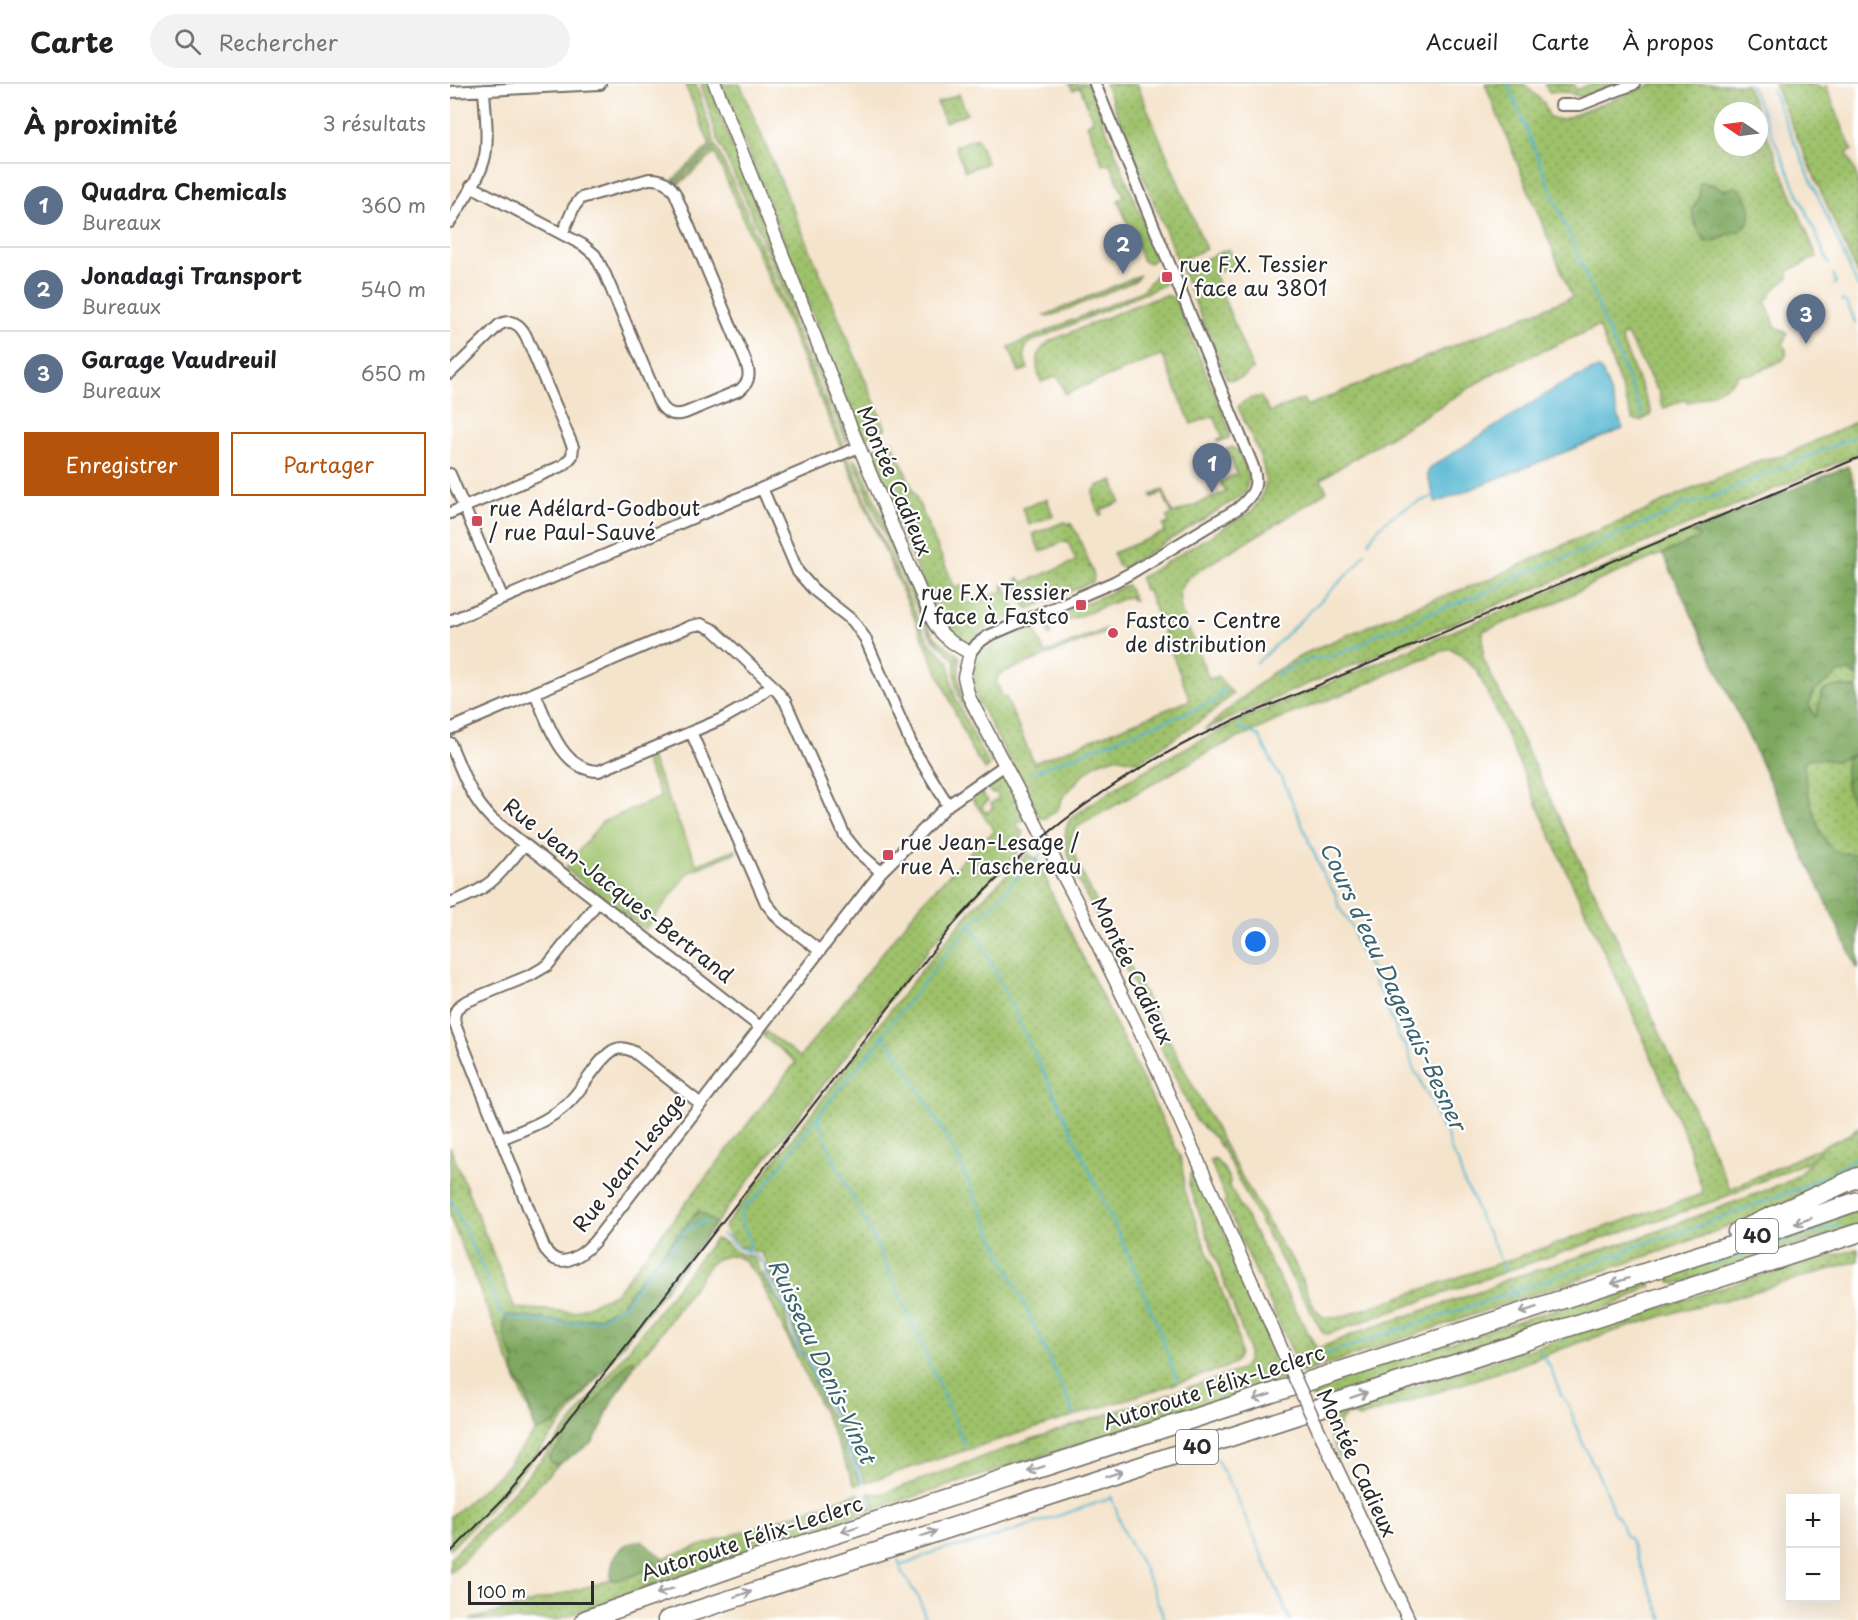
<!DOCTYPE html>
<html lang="fr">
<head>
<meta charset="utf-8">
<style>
  body { margin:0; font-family:"Playpen Sans",sans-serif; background:#f2f2f2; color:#202124 }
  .controls { position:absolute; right:18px; bottom:18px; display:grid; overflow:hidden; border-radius:0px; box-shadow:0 6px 24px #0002 }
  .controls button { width:54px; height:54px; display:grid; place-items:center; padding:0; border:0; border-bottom:2px solid #e0e0e0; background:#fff; color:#202124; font:30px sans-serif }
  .compass { position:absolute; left:1264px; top:18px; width:54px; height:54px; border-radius:50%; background:#fff; box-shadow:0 6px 24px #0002; rotate:283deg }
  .scale { position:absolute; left:18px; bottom:15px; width:126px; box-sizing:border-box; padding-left:6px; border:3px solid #2b2b2b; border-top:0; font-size:16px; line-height:21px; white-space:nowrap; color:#2b2b2b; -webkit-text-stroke:4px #fff; paint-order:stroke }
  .you { position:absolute; left:806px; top:858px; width:21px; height:21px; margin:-15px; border:4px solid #fff; border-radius:50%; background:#1a73e8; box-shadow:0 0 0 9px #1a73e833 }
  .badge { display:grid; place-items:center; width:39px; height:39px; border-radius:50%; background:#b45309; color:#fff; font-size:20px; font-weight:700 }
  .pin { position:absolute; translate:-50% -50px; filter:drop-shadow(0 2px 3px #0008) }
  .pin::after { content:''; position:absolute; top:32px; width:21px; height:18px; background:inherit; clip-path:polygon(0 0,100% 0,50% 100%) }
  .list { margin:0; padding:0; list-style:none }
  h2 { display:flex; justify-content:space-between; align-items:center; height:78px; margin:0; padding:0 24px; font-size:26px }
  h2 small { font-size:20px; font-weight:400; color:#757577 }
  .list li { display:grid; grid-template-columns:39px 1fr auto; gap:18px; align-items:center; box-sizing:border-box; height:84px; padding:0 24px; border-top:2px solid #e0e0e0 }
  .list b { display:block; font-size:22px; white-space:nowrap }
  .list p { margin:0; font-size:20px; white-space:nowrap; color:#757577 }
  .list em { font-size:20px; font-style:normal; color:#757577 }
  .actions { display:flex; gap:12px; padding:18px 24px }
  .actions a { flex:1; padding:14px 0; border:2px solid #b45309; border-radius:0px; text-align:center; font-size:21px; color:#b45309 }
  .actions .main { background:#b45309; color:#fff }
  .icon { flex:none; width:33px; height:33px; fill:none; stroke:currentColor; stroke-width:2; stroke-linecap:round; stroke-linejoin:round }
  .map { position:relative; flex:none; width:1408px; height:1536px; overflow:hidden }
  header { display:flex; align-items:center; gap:36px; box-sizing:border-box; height:84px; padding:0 30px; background:#fff; border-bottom:2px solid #e0e0e0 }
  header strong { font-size:28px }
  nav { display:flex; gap:33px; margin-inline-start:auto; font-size:21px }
  .search { width:420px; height:54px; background:#f2f2f2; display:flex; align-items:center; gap:15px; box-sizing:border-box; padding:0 21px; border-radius:33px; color:#757577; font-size:22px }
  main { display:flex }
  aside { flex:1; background:#fff }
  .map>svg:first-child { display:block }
  .grass { fill:url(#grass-dots); stroke:#64764b; stroke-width:1.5; fill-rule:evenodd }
  .forest { fill:url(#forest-crowns); stroke:#546945; stroke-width:1.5 }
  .park { fill:#9ec16b; stroke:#64764b; stroke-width:1.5 }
  .water { fill:#52b6d1; stroke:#3e707e; stroke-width:1.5 }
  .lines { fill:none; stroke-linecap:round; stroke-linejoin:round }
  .stream { stroke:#52b6d1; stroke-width:2 }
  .minor-casing { stroke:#726c63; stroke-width:14 }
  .tertiary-casing { stroke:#726c63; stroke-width:15 }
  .motorway-casing { stroke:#726c63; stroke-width:21 }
  .minor { stroke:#fff; stroke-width:10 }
  .tertiary { stroke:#fff; stroke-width:12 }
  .motorway { stroke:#fff; stroke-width:18 }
  .rail { stroke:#2b2b2b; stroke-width:2 }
  .tertiary-bridge-casing { stroke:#726c63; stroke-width:15; stroke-linecap:butt }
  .tertiary-bridge { stroke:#fff; stroke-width:12 }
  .oneway { stroke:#a0a0a0 }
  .poi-dot { fill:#d1495b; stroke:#fff; stroke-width:2 }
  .labels { text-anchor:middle; stroke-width:4.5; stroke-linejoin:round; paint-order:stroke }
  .shield { fill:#fff; stroke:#6b6b6b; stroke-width:1.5 }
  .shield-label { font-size:20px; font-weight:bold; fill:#2b2b2b }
  .poi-label { font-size:21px; fill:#2b2b2b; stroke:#fff; text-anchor:start }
  .street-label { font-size:21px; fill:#2b2b2b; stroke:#fff }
  .water-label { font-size:22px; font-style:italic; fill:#3b636d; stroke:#fff }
</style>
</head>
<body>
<header>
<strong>Carte</strong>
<div class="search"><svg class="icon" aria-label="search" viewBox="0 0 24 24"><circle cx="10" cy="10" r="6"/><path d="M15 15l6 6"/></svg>Rechercher</div>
<nav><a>Accueil</a><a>Carte</a><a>À propos</a><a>Contact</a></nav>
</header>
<main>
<aside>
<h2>À proximité<small>3 résultats</small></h2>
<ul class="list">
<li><span class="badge" style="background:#5c6f8a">1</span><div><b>Quadra Chemicals</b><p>Bureaux</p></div><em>360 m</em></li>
<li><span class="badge" style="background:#5c6f8a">2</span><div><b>Jonadagi Transport</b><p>Bureaux</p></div><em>540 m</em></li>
<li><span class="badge" style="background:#5c6f8a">3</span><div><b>Garage Vaudreuil</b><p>Bureaux</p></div><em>650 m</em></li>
</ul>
<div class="actions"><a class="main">Enregistrer</a><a>Partager</a></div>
</aside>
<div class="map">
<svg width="1408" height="1536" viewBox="0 0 1408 1536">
  <defs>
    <pattern id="grass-dots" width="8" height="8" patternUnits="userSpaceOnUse" patternTransform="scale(1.5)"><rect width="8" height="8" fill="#9ec16b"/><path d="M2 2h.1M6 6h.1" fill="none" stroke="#819d58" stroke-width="1.8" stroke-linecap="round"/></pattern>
    <pattern id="forest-crowns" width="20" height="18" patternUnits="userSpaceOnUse" patternTransform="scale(1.5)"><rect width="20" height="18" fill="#7ea75f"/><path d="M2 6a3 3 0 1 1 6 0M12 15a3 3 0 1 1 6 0" fill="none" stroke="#67884f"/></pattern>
  </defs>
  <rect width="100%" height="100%" fill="#fff"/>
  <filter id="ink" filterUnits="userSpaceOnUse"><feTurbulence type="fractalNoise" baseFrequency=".0167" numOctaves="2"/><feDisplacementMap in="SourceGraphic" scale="12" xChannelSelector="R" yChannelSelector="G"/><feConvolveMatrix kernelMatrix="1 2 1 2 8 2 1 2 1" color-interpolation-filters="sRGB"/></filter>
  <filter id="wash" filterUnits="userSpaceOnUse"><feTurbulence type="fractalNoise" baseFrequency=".008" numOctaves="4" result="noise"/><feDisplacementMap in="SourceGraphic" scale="24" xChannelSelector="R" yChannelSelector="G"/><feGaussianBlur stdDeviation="1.35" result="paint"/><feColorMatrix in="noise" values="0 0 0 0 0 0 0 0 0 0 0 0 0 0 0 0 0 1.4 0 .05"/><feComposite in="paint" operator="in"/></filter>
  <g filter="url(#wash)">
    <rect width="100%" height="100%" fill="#f5e4cc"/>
    <path class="grass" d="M235,0H246L265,60L225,98L223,96L260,61Z
      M251,0H258L397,351V359L298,121L269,58Z
      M271,0H290L436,345L417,353L410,349Z
      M620,0H638L706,169L705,175L700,179L693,177L668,116L674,112L660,79L653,81L637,40L643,37L630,3L623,6Z
      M655,0H687L756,165L728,177Z
      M1035,0H1074L1094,19L1099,33L1111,36L1203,0H1296L1307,27H1273V63H1309V32L1367,173L1338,187V194L1320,209L1321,213L1317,214L1316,219L1326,243L1337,249L1333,260C1337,267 1338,270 1333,276L1303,290H1289C1282,303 1252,314 1237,319L1236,315L1214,324L1211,320L1209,307L1206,304L1177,251L1172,252L1171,255L1201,327V331L1190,337L1183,336L1149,242L1047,287L871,395L877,407L836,434L754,483L737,495L729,507L731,526L759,595L768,592L783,610L760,630L689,678L665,673L647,679L634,690L613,713L608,725L596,734H590L525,611L527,610C521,593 521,580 533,566L539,565L543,560L582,543L585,546L595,569L656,545L657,548L547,591L548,594L546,596L552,612H555L584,679L740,616L697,505L694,506L690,494L802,427C808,419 813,412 815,402C818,380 797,344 788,323C792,317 804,312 811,313L820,328L853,315L857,322L1122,213ZM1253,98L1276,106L1290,147L1278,150L1267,157L1242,125L1250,115Z
      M1097,0H1124L1126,6L1141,0H1166L1132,13L1114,8H1099L1095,1Z
      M1324,0H1367L1370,5L1376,2L1401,64L1402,66L1397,69L1408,95V192Z
      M509,10L517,30L495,38L487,19Z
      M527,54L537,79L515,87L505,62Z
      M266,62L294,122L394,362L391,364L265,69L227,102L226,100Z
      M779,165L786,180L764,190L803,286L801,285C796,293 786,297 777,295L731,185Z
      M712,189L715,190L717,196L712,202L581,258C571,266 574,274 578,285L569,288L559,263L692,207L707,190Z
      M690,191L685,197L599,233L595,231Z
      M716,211L725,214L780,346L779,354L768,358L767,356L773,354L764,332L741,340L712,271L615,310L608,292L591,298C585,282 584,268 600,257L691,219Z
      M1408,337V370L853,602L754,646L822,589L856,569L960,524L1038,496L1122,457L1189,430L1221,414L1291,384L1313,375L1333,372Z
      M442,357L505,504L512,501L519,520L553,507L552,502L554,500L565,525L563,533L542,541L518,559C502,558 495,545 487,534L419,371L422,365Z
      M782,363L789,367C796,383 803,395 793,411L674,484L667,481L663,469L715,448L713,441L719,439L717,433L722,430L713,409L702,413L701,411L713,406L723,430L776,408L770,398L787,390L778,368H771Z
      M395,375H399L430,451L475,550L481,560L499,577L502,601L506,616L539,683L535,686L522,667Z
      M403,375L410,381L482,549C489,561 502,563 510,573L503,574L484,556L478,547L444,474Z
      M663,396L670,418L651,426L652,430L650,432L644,418L643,408L648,402Z
      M597,415L603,432L579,441L572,424Z
      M614,438L621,440L627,449L644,491L643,498L578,525L576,523L568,507L567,494H570L572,499L626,477L617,456L590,468L583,450Z
      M1240,448L1248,450L1249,454L1150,496L1097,523L1033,547V574L1173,867L1280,1105L1400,1050L1408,1043V1086L1293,1137L1212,1167L852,1289L774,1118L776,1116L760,1076L765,1075L774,1085L780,1097L779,1101L867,1265L908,1248L1035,1206L1055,1196L1189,1154L1335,1099L1348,1091L1371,1066L1359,1077L1267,1116L1083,1178L878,1250L873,1249L813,1143L776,1071L765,1054L746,1037L713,968L683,899L625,791C619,773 609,750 621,734C676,694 734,664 795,634ZM1000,564L1011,571L1027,587L1047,629L1115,784L1179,921L1236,1054L1252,1105V1110L888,1234L873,1233L865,1225L843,1176L833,1164L780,1072L647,819C640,805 621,771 621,756C621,751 624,747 627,743L762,666L843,629L904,606L945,586Z
      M677,501L685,517H682L680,512L599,544L601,550L599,552L595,537Z
      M510,575C504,611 526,640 542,670V680L510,616L506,601L504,576Z
      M1398,587L1408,593V605L1406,604L1369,618L1367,630L1365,633L1359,620L1363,608L1390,589Z
      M1408,668L1396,675V703L1408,728V770C1401,769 1390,771 1385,767C1367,756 1354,698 1354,678L1360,674L1387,677Z
      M548,694L554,696L558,700L576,735L566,740L573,749L570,763L565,771L544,792L485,857L266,1139L248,1127L189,1196L170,1223L149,1233L118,1238L56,1231L57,1262L66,1275L63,1288L77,1311L81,1332L0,1133V1063L65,1224L124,1228L165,1210L346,978L312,951L315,947L350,973L471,820L525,763L545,747L520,712L526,711L525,708L529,705L538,717L531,723L537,729L543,723L541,720L549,713L545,708L542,710L535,701Z
      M578,770L589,776L601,808L730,1072C735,1084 732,1095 735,1108L787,1249C791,1267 794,1276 775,1284L416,1398L410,1385L403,1375L387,1333L375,1313L361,1277L350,1263L339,1224L319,1190L316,1177L311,1169L290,1162L278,1151L274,1143L466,893L524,823Z
      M743,1087L768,1135L840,1293L416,1428L197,1503L107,1536H19L161,1496C175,1496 179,1491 191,1488C199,1487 205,1486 212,1483L214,1474L408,1409L420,1423L425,1421L419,1409L430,1410L438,1408L579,1356L791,1286L798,1276V1263L739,1101L740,1090Z
      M1408,1124V1142L1226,1200L1220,1198L1219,1190Z
      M265,1155C279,1158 278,1163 289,1169C303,1175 304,1168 309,1187L335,1227L338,1246L345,1263L353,1272L359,1284L375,1324L385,1337L396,1369L411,1399L405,1401L379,1340L310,1196L295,1177L286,1172H277L267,1175L260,1180L210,1250L185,1280L184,1277L105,1381L109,1380L0,1489V1474C100,1377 178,1262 265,1155Z
      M1408,1165V1177L1279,1215L1239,1224L1130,1258L1072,1280L909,1334L902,1330C880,1335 891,1355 892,1371L889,1374L871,1332L1318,1189Z
      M1191,1198L1199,1199L1201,1202L1166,1220L865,1318L858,1304Z
      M155,1284C106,1347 57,1409 0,1465V1433L51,1389L85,1348L105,1340Z"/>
    <path class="forest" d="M1253,98L1276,106L1285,102C1299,111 1308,133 1292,145C1288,148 1283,148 1278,150C1270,153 1266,157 1256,158C1248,147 1243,138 1242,125L1249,115V100Z
      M1398,382L1408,411V593L1398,587L1390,589L1363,608L1359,620L1365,633L1367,630L1372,608C1385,600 1394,601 1408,605V668L1387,677L1360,674L1354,678C1354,698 1367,756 1385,767C1390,771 1401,769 1408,770V886L1213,470L1249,454L1248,450L1240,448Z
      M1408,670V728L1396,704V675Z
      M249,1127L266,1139L155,1284L105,1340L85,1348L77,1311L63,1288L65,1275C56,1261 50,1248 56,1231L118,1238L149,1233L170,1223L189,1196Z
      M181,1276L185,1280L158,1325L153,1340L142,1359L109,1380L101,1379L99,1374L178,1278Z
      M191,1457L214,1474L212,1483L191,1488L177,1494L161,1496C160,1474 168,1459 191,1457Z"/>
    <path class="park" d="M200,672L247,781L285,765L286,768L239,788L195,846L115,784L152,738L211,713L194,675Z"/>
    <path class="water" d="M1148,284L1153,289L1173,345L986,419L977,390L981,383L1112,300Z"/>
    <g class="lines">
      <path class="stream" d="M1058,0L1193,332
        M1300,0L1379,180
        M1322,7L1408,203
        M1383,190L1386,198L1384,201
        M1391,216L1397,219L1406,240
        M1231,420L1254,417L1408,351
        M919,458C931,433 960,421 984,412
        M807,579L907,481L915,469
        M825,591L860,575L883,572L916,558L926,550L959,540L974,531L1040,507L1073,490L1132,467L1196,438L1222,429L1231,420
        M788,643L809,652L827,688L832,694L874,792L885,809L889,823L904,846L905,858L923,888L925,900L934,915L935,921L947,947V952L957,964L964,987L969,992L974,1006L982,1017L989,1040L996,1048L1002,1069L1008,1078L1013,1097L1023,1114L1031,1138L1039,1150L1055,1187
        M583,688L751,623L770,614L769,606L776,609
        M521,839L541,823L579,780L596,766
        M368,1032C380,1076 405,1115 424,1156C457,1223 485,1293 515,1361
        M0,1114L32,1183L50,1229L59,1234L113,1240L149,1236L176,1219L200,1184L215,1173L233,1148L254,1137L257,1139
        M272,1150L287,1163L305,1171L316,1183L315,1190L319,1198L338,1229L348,1265L357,1274L373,1315L386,1334L391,1350L413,1399
        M296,1168C309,1154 283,1139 293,1126C300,1118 309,1111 315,1103C351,1053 388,1004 429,959L432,951
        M1261,1180L1390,1140
        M1060,1199L1067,1214
        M1090,1267L1100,1283L1111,1311L1119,1322L1131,1355L1157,1409L1163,1428L1169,1434L1175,1451L1179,1454L1213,1536
        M876,1270L1064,1208L1167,1170L1172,1174V1170L1178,1165L1255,1140L1352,1103L1373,1092L1380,1091L1385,1094L1384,1088L1386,1085L1408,1073
        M625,1331L503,1064L450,973L432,951L521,839C545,885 565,931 588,977C596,994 605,1009 612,1027L678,1170L710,1248L727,1297
        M766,1374L787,1414L840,1536
        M417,1411L422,1422
        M661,1412L675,1451L694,1484L715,1536
        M448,1475L452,1489L469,1514L476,1536
        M450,1481C463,1480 473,1471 486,1467C500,1463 515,1462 529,1458L662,1414"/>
    </g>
  </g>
  <g filter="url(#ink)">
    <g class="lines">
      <defs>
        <path id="minor" d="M0,8L150,0
          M1111,21H1130L1184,0
          M21,102L133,161L145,171L155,190L208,316C214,328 222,333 235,329L290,306C301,297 300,288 295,276L225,109C218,99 212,94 199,95L131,114L124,123L112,150
          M0,138C12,117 30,96 35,72C39,52 35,27 34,6
          M0,289L49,241C61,234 70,240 76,252L123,363L122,372L114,381L0,429
          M0,390L53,515
          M312,404L348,488L364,506L403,537L415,554L463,664L498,721
          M0,537L409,363
          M520,569L527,560L538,552L664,498L681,489L787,425C804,411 810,402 802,380L645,0
          M85,609C97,636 111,687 149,687L272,635L295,622L322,601
          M0,645L241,542L251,540L264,546L322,601L335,617L395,752L407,767L431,788
          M241,648L316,819L329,835L370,867
          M0,659C12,687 20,713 42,735L310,943
          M148,818L98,881L81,891L15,918C5,924 2,932 6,943L94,1163C107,1189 130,1173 144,1158L431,788L498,721L555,681
          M0,819C41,804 47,794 74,761
          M51,1055C74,1045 98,1038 117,1020C133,1006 145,979 162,967C170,962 177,964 184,968L251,1020"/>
        <path id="tertiary" d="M265,0L402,346L481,533C489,551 503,560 520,569L514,593L519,613L627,818L697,962L837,1277
          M869,1347L959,1536"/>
        <path id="motorway" d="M1287,1148L1408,1093
          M135,1536L287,1482L1299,1155L1408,1117
          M217,1536L1408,1149"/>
      </defs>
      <use href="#minor" class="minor-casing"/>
      <use href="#tertiary" class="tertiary-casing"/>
      <use href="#motorway" class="motorway-casing"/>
      <use href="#minor" class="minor"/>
      <use href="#tertiary" class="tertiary"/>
      <use href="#motorway" class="motorway"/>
      <path class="rail" d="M0,1469L53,1415L91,1371L503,841C577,757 664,692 764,645L1408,374"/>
      <defs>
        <path id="tertiary-bridge" d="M837,1277L869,1347"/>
      </defs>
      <use href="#tertiary-bridge" class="tertiary-bridge-casing"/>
      <use href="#tertiary-bridge" class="tertiary-bridge"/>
    </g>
    <defs><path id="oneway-shaft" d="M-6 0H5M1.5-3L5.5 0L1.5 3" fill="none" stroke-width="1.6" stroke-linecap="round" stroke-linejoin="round" transform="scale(1.5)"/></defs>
    <g class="oneway">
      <use href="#oneway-shaft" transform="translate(1353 1137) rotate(162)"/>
      <use href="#oneway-shaft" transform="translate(1170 1197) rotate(162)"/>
      <use href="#oneway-shaft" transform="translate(1078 1226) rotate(162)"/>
      <use href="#oneway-shaft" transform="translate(909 1311) rotate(-18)"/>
      <use href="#oneway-shaft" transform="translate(812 1313) rotate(162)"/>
      <use href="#oneway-shaft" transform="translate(586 1385) rotate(162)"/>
      <use href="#oneway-shaft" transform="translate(664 1390) rotate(-18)"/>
      <use href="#oneway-shaft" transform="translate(400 1445) rotate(162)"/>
      <use href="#oneway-shaft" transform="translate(478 1450) rotate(-18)"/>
      <use href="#oneway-shaft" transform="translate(215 1507) rotate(161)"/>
      <use href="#oneway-shaft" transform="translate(293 1510) rotate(-18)"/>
    </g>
  </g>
  <g class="poi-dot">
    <rect x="711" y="187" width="12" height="12" rx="3"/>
    <rect x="21" y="431" width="12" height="12" rx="3"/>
    <rect x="625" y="515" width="12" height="12" rx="3"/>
    <circle cx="663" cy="549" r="6"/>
    <rect x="432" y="765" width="12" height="12" rx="3"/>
  </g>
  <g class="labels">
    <g class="shield">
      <rect x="1286" y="1135" width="42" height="34" rx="4.5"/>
      <rect x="726" y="1346" width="42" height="34" rx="4.5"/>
    </g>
    <g class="shield-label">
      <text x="1307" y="1159">40</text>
      <text x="747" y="1370">40</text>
    </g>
    <g class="poi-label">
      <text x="729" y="188">rue F.X. Tessier<tspan x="729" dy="24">/ face au 3801</tspan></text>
      <text x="39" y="432">rue Adélard-Godbout<tspan x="39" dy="24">/ rue Paul-Sauvé</tspan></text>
      <text x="619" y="516" text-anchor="end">rue F.X. Tessier<tspan x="619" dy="24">/ face à Fastco</tspan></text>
      <text x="675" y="544">Fastco - Centre<tspan x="675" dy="24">de distribution</tspan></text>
      <text x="450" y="766">rue Jean-Lesage /<tspan x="450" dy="24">rue A. Taschereau</tspan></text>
    </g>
    <g class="street-label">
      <text transform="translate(444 397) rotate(67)" y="7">Montée Cadieux</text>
      <text transform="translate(168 807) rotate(38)" y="7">Rue Jean-Jacques-Bertrand</text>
      <text transform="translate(682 887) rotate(64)" y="7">Montée Cadieux</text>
      <text transform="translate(180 1079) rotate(-52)" y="7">Rue Jean-Lesage</text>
      <text transform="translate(764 1304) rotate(-18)" y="7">Autoroute Félix-Leclerc</text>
      <text transform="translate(906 1379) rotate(65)" y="7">Montée Cadieux</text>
      <text transform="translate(302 1455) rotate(-18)" y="7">Autoroute Félix-Leclerc</text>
    </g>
    <g class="water-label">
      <text transform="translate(943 902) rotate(65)" y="8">Cours d'eau Dagenais-Besner</text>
      <text transform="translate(372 1277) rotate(65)" y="8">Ruisseau Denis-Vinet</text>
    </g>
  </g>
</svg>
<div class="controls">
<button>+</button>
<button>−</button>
</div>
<svg class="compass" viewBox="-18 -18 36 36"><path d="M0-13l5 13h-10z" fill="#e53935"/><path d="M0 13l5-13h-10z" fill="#757577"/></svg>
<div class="scale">100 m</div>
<div class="you"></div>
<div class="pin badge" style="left:762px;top:409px;background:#5c6f8a">1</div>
<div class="pin badge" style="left:673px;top:190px;background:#5c6f8a">2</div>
<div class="pin badge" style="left:1356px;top:260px;background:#5c6f8a">3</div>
</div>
</main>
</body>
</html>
